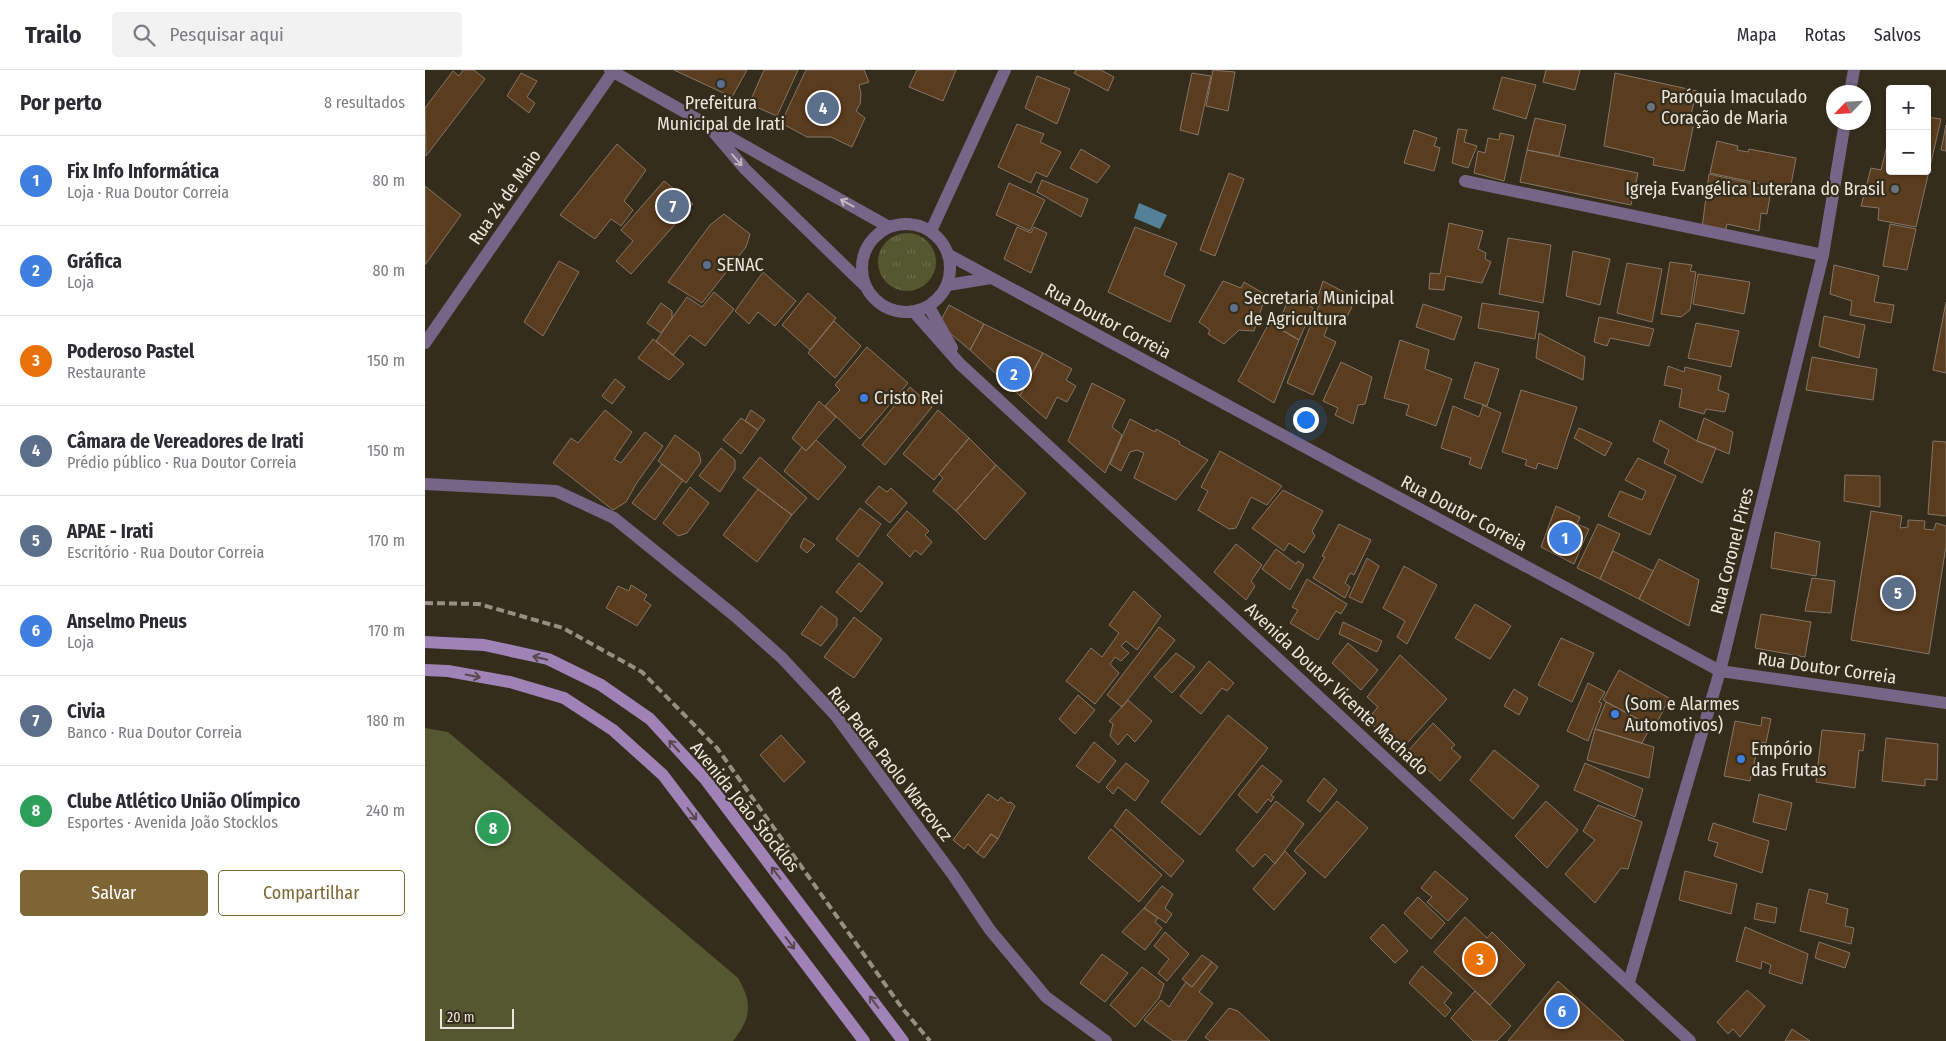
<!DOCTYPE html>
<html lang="pt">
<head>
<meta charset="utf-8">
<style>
  body { margin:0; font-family:"Fira Sans Condensed",sans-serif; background:#f2f2f3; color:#2b2b33 }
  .controls { position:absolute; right:15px; top:15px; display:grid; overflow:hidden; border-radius:5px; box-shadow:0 1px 4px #0004 }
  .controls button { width:45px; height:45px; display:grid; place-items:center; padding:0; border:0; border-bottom:1px solid #e1e1e2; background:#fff; color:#2b2b33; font:25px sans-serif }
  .compass { position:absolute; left:1401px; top:15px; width:45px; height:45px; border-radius:50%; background:#fff; box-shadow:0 1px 4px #0004; rotate:245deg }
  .scale { position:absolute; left:15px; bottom:12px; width:74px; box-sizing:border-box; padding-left:5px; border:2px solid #ebe6dc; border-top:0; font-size:14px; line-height:18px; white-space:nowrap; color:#ebe6dc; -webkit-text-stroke:4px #352d1c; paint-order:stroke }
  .you { position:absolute; left:880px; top:349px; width:18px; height:18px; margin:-12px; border:4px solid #fff; border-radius:50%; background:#1a73e8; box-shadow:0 0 0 8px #1a73e833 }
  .badge { display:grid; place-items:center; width:32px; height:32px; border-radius:50%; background:#7e6634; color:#fff; font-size:16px; font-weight:700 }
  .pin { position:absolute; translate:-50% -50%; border:2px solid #fff; box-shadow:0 1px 5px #0006 }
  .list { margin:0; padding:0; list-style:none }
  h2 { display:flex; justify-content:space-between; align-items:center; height:65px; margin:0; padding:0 20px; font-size:21px }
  h2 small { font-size:16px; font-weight:400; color:#7c7c81 }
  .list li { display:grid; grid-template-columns:32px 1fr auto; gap:15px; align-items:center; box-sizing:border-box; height:90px; padding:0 20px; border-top:1px solid #e1e1e2 }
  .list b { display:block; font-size:19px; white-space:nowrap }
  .list p { margin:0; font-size:16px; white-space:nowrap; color:#7c7c81 }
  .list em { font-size:16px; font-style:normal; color:#7c7c81 }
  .actions { display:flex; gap:10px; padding:15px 20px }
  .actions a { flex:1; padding:11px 0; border:1px solid #7e6634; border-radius:5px; text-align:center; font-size:18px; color:#7e6634 }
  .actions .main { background:#7e6634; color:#fff }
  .icon { flex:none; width:28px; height:28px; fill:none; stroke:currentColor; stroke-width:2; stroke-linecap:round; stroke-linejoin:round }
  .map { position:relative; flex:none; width:1521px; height:971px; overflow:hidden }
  header { display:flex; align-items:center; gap:30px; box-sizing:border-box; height:70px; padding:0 25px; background:#fff; border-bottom:1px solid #e1e1e2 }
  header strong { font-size:24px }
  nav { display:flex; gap:28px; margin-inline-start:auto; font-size:18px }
  .search { width:350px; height:45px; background:#f2f2f3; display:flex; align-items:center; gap:12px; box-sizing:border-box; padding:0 18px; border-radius:5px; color:#7c7c81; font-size:19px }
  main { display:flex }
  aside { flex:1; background:#fff }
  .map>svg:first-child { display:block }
  .grass { fill:#54572f }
  .park { fill:url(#park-tufts) }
  .water { fill:#538298 }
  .building { fill:#5a3c1e; stroke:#857566 }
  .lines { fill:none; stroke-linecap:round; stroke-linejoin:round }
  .minor { stroke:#766586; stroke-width:12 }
  .secondary { stroke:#9f83b7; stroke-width:12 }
  .rail { stroke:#968f82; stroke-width:4; stroke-dasharray:8 4; stroke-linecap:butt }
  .oneway { stroke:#c2b9be }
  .oneway2 { stroke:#55474a }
  .service-dot { fill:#5c6f8a; stroke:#352d1c; stroke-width:2 }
  .worship-dot { fill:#6b7280; stroke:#352d1c; stroke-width:2 }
  .shop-dot { fill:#3f7fe0; stroke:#352d1c; stroke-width:2 }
  .labels { text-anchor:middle; stroke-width:4.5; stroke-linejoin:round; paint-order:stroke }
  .poi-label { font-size:18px; fill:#ebe6dc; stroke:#352d1c; text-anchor:start }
  .street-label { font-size:18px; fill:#ebe6dc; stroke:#352d1c }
</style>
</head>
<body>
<header>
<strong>Trailo</strong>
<div class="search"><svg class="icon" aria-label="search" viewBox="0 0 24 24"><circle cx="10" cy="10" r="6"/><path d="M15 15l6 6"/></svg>Pesquisar aqui</div>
<nav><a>Mapa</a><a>Rotas</a><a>Salvos</a></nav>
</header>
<main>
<aside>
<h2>Por perto<small>8 resultados</small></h2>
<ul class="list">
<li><span class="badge" style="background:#3f7fe0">1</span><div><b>Fix Info Informática</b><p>Loja · Rua Doutor Correia</p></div><em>80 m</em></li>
<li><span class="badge" style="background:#3f7fe0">2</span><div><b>Gráfica</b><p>Loja</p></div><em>80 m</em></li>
<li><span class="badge" style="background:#e8710a">3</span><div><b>Poderoso Pastel</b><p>Restaurante</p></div><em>150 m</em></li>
<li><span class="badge" style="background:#5c6f8a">4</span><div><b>Câmara de Vereadores de Irati</b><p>Prédio público · Rua Doutor Correia</p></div><em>150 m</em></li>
<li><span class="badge" style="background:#5c6f8a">5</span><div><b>APAE - Irati</b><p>Escritório · Rua Doutor Correia</p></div><em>170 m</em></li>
<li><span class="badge" style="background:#3f7fe0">6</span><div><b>Anselmo Pneus</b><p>Loja</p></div><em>170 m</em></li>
<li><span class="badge" style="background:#5c6f8a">7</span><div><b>Civia</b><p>Banco · Rua Doutor Correia</p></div><em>180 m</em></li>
<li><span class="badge" style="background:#2e9e5b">8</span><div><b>Clube Atlético União Olímpico</b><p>Esportes · Avenida João Stocklos</p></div><em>240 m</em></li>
</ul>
<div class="actions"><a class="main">Salvar</a><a>Compartilhar</a></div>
</aside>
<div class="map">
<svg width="1521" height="971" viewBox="0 0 1521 971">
  <defs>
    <pattern id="park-tufts" width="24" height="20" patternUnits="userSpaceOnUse" patternTransform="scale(1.25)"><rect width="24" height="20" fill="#54572f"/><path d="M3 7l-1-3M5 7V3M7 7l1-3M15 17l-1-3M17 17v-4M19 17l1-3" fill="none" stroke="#6d6f4d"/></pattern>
  </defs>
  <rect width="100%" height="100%" fill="#352d1c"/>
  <path class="grass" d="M0,658L23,662L313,908C328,934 326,948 308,971H0Z"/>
  <path class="park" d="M453 192a29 29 0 1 1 58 0a29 29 0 1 1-58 0Z"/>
  <path class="water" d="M714,133L742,145L735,159L709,148Z"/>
  <path class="building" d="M38,0H49L60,9L1,86L0,38L28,1L34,6Z
    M249,0H322L307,27Z
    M339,0H373L352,46L324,34Z
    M381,0H439L444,12L434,15L436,24L435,34L431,41L440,48L427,77L406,67H382L356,53Z
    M492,0H531L518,31L484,17Z
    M651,0H676L689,7L683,21L649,3Z
    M788,0L810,2L803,41L781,36Z
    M1121,0H1155L1150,20L1118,12Z
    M96,3L112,11L102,27L110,33L104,43L82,26Z
    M767,3L786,6L773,65L755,60Z
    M1190,3L1272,21L1264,52L1269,53L1259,101L1228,95L1229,88L1179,76Z
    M612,6L645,19L632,54L600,38Z
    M1077,7L1111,15L1101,49L1068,39Z
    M1502,47L1516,49L1491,157L1453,150L1454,138L1436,136L1446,98L1456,100L1465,63V101H1502Z
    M1110,48L1141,55L1134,86L1102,80Z
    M592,54L619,64L615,72L636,82L622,107L611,102L606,113L573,97Z
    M1521,55V81L1516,80Z
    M1033,59L1042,60L1039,72L1052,76L1043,98L1027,93Z
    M989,60L1012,68L1009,76L1015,78L1009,101L979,93Z
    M1075,63L1089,66L1079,111L1049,103L1053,81L1060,83L1063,68L1074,70Z
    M1292,71L1313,76L1312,80L1323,82L1324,79L1371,88L1365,120L1285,103Z
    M192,74L221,100L199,131L208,140L196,156L186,149L170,169L135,145Z
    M656,79L685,96L672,113L645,98Z
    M1102,80L1213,103L1206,135L1095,112Z
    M804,103L819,109L790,186L775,180Z
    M1284,104L1329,114L1328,117L1346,120L1342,144L1336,143L1334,161L1302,154L1300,163L1277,158Z
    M617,110L663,129L656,147L612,122Z
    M239,111L268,134L206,204L191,191L208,171L196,160Z
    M584,113L620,130L605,161L571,145Z
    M0,116L36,145L0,195Z
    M299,144L325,164L321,177L277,233L243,212L285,155Z
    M1024,153L1058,161L1053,179L1061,183L1060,189L1066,192L1057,213L1021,206L1019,220L1004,219L1005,203L1015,204Z
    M1465,154L1491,159L1482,200L1458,196Z
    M592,157L606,163L609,157L622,163L606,203L579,189Z
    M710,157L752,173L739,205L760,215L745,252L683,222Z
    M1083,168L1126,175L1118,233L1074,224Z
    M1148,181L1185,189L1175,235L1141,226Z
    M134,191L154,202L118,266L99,252Z
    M1245,192L1267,195L1265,201L1271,202L1265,240L1256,247L1236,244Z
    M1202,193L1237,199L1227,252L1192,243Z
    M1409,195L1454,206L1449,232L1469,235L1466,253L1425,245L1427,231L1405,224Z
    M338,202L371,231L350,256L333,242L324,254L310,241Z
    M1273,204L1325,212L1319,244L1268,234Z
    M798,211L816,218L819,212L841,225L829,261L814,260L799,274L783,264L785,260L774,252Z
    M898,211L931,228L920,251L907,245L899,266L911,272L888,325L862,313L895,233L891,232Z
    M289,222L309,239L280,276L265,265L248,285L231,271L262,227L277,237Z
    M383,223L411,248L385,280L357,255Z
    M865,225L888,238L874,270L852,257Z
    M1521,232V303L1508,300Z
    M236,233L247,241V248L236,263L222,253Z
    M1057,233L1114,242L1110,269L1053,258Z
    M998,234L1037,247L1029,270L991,257Z
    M524,235L559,254L545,280L514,254Z
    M1399,246L1440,255L1434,288L1394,276Z
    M1174,247L1229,259L1224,276L1185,268L1182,276L1169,272Z
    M409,251L436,276L410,308L383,283Z
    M844,253L874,270L849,333L813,311Z
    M1271,253L1314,261L1306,297L1263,288Z
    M559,254L618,283L595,326L545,280Z
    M1114,263L1160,287L1158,310L1111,288Z
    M228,269L259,294L244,310L213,288Z
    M975,270L1004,280L1000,299L1027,309L1011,356L981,345L984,335L959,328Z
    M442,277L483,313L435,369L400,336L415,320L410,315Z
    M618,283L647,299L641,310L651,316L642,332L632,327L621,349L595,326Z
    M1387,287L1452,299L1448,330L1381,320Z
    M916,292L947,307L940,334L933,335L928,354L910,345L913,338L898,331Z
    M1050,292L1074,299L1062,336L1039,328Z
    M1243,296L1259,302L1260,297L1296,306L1293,320L1304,324L1300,342L1281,339L1279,344L1254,337L1257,319L1239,315Z
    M190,309L200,317L187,334L177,326Z
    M667,313L700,330L687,357L697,365L680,403L643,371Z
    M485,317L507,337L460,395L437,375Z
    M1096,320L1152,337L1132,399L1113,393L1111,399L1100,395L1102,390L1077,382Z
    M394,331L411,347L381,381L367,368Z
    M1058,335L1076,343L1056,399L1044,394L1046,388L1016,378L1028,336L1054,347Z
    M180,340L207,362L189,389L196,393L220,362L238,376L211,414L201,432L188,440L128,393L146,368L153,373Z
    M326,340L340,350L333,360L320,351Z
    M513,340L544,368L509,410L478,384Z
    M316,348L333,360L316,384L298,370Z
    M1279,348L1308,362L1304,384L1272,371Z
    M705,349L730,362L731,359L755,372L754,374L783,390L751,430L709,408L719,383L712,380L705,382L696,401L685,394Z
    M1235,350L1272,371L1291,378L1277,413L1239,393L1244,380L1228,371Z
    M1154,358L1187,373L1180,386L1149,368Z
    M250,365L274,383L276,392L261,413L233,391Z
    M544,368L571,395L531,441L508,421L518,408L514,404Z
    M391,370L421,397L393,430L359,401L377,377L381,381Z
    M1508,371L1521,372V446L1503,444Z
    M296,378L310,390V399L295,422L274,406Z
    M795,381L857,416L842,435L826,427L811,458L804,459L773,440L783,421L776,417Z
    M335,387L382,428L367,445L318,408Z
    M1213,388L1251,406L1225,465L1183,446L1195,421L1217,430L1221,421L1200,410Z
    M237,394L258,410L230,450L207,433Z
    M571,395L601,423L560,470L531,441Z
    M1420,405L1455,406V437L1419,431Z
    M454,416L462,422L466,418L482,433L465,453L440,432Z
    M265,417L284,433L262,463L253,466L238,453Z
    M333,419L367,445L332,492L298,465Z
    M858,420L898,441L887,461L890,466L879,483L864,473L859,481L827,458Z
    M1131,436L1155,447L1152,454L1164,459L1149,494L1116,477Z
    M435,438L456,454L433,487L411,469Z
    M482,441L504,461L500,465L507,472L496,485L490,480L485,487L462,465Z
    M1446,441L1477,446L1475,458L1483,457V450L1500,451L1499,459L1509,460L1511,453L1521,456V476L1504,584L1426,570Z
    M914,454L946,470L929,505L925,503L920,513L925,517L920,528L888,508L900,487L897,486Z
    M1173,454L1195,464L1175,509L1152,498Z
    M1350,462L1395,472L1391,506L1346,498Z
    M379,468L390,475L382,483L375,477Z
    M811,474L837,495L826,511L830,516L821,530L789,502Z
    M851,479L871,494L873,491L879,495L865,520L837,499Z
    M1188,481L1228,501L1214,529L1175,509Z
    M942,488L954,496L937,533L924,527Z
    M1234,489L1274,510L1264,556L1214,529Z
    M434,493L458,513L436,542L411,522Z
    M979,496L1012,515L982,574L972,567L980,551L958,538Z
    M1387,508L1410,511L1406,543L1380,541Z
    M882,509L922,534L916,544L911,541L893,570L865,553L873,540L867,537Z
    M206,515L222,525L219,530L226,535L212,556L181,538L193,516L204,521Z
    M709,521L736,546L712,580L701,571L696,576L704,583L696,591L690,587L685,594L694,603L670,634L641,611L666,578L677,587L694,563L684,555Z
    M1050,534L1086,556L1065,589L1030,568Z
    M396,536L412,548V556L396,576L376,564Z
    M1336,544L1386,552L1380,587L1330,578Z
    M429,547L457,569L429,608L399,587Z
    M918,552L957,571L952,582L914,564Z
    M734,557L750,570L697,637L682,625Z
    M1136,568L1169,583L1147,632L1113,615Z
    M923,573L953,600L936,620L907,593Z
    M751,583L770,597L747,623L729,607Z
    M975,585L1022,629L976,680L942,650L953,637L942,627Z
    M784,591L809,613L802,621L797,618L776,644L755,626Z
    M1194,600L1244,628L1232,653L1228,651L1226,656L1178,630Z
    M1163,613L1180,622L1174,632L1177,633L1163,671L1142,661Z
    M1089,619L1103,628L1094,645L1079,636Z
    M653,625L670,640L650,664L634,649Z
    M703,630L727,651L710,672L702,664L693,675L685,666L688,654L684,651Z
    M1181,632L1226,656L1217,673L1170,659Z
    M803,645L843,678L775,765L736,732Z
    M1337,647L1346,649L1341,673L1334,672L1325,711L1299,706L1310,651L1336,656Z
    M1008,653L1030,675L1026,678L1036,687L1015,711L983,681Z
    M1170,659L1229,677L1224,708L1162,690Z
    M1397,660L1440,664L1438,681L1434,680L1430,718L1391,712Z
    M356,665L380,692L359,712L335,685Z
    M1461,668L1513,674L1512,710L1500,709V716L1457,711Z
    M669,672L691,691L674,713L651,696Z
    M1069,680L1114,716L1088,749L1045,710Z
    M701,693L724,711L710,731L693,717L688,724L681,717Z
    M1160,693L1218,719L1210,747L1149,720Z
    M837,695L857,711L846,725L849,727L846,732L843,729L832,743L813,725Z
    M899,708L912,720L895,742L882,731Z
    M563,724L573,731L576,727L583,733L586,732L590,736L573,769L566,764L552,783L543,774L539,779L528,770Z
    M1334,724L1367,733L1361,760L1328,752Z
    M851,731L879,754L850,794L840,784L828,797L811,780Z
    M912,731L943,758L900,808L869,781Z
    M1121,731L1153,760L1122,798L1090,766Z
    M1173,735L1217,752L1203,799L1196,798L1170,833L1140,804L1170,770L1158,761Z
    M701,739L759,791L746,807L689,756Z
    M1288,753L1344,771L1337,803L1289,786L1293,773L1283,770Z
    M686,759L737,805L714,832L663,788Z
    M566,764L573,769L559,788L552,783Z
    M860,781L881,803L849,840L828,819Z
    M1010,801L1043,829L1023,851L1002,832L1007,827L996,818Z
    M1260,801L1312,814L1306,844L1254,830Z
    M737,816L748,824L740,838L747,844L741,853L719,838Z
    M1384,819L1403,824L1401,833L1423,839L1420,856L1429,858L1426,874L1375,861Z
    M993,827L1020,853L1006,869L979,843Z
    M1332,833L1352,838L1350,853L1329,849Z
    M719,838L733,848L730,852L737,858L720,880L697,862Z
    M1040,847L1062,868L1067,862L1100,895L1065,935L1009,882Z
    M958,854L983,881L970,893L945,868Z
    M1320,857L1383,884L1377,914L1344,903L1346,895L1337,891L1336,899L1311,891Z
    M740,862L764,884L742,911L733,903L744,889L729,876Z
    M1394,872L1425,883L1420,898L1390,888Z
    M677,884L703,903L680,932L655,913Z
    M777,885L787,892L767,917L757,909Z
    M787,892L793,897L774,922L788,933L761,971H748L719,950L736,930L744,937L761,912L767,917Z
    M997,896L1027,923L1019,933L1026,940L1020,947L984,913Z
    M717,897L739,914L734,928L710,957L685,935Z
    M1133,911L1199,971H1083Z
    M1322,920L1340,936L1315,967L1308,959L1303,964L1292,952Z
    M1050,921L1086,956L1072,971H1048L1026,948Z
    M804,938L813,941L845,971H785L780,967Z
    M1367,959L1385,971H1360Z"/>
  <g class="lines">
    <path class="minor" d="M185,0L464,157
      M1425,22L1429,0
      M287,60L320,99L439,215
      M1040,111L1398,185
      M437 198a44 44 0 1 1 88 0a44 44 0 1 1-88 0Z
      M506,161L580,0
      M524,185L1295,601L1521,633
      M523,215L566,208
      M504,237L527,278
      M489,242L535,294L1265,971
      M0,273L189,0
      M0,414L131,421L189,448L310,546L357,588L411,646L528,805L565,860L621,927L681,971
      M1204,912L1295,601L1398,185L1420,52"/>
    <path class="secondary" d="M0,572L59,575L123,589L176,615L225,649L280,709L478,971
      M0,600L23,601L85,612L139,628L188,660L238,705L439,971"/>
    <path class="rail" d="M0,533L54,534L138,558L217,602L292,678L477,938L505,971"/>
  </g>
  <defs><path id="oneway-shaft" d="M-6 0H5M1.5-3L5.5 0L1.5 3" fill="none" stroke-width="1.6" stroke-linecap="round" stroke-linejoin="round" transform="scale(1.25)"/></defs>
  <g class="oneway">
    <use href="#oneway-shaft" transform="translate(312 90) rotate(49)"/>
    <use href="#oneway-shaft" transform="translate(422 133) rotate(-151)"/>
  </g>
  <g class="oneway2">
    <use href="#oneway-shaft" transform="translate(115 588) rotate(-166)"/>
    <use href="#oneway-shaft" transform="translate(48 606) rotate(11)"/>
    <use href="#oneway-shaft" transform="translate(249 676) rotate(-133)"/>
    <use href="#oneway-shaft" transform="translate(267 744) rotate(53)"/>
    <use href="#oneway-shaft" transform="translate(351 803) rotate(-127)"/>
    <use href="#oneway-shaft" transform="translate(365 873) rotate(53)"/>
    <use href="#oneway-shaft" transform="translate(449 932) rotate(-127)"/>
  </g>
  <g class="service-dot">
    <circle cx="296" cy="14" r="5"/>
    <circle cx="282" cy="195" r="5"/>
    <circle cx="809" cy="238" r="5"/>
  </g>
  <g class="worship-dot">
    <circle cx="1226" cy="37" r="5"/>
    <circle cx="1470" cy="119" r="5"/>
  </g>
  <g class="shop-dot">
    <circle cx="439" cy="328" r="5"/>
    <circle cx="1190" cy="644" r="5"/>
    <circle cx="1316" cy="689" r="5"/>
  </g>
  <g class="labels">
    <g class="poi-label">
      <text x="1236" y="33">Paróquia Imaculado<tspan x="1236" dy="21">Coração de Maria</tspan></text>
      <text x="296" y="39" text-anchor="middle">Prefeitura<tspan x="296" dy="21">Municipal de Irati</tspan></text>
      <text x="1460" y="125" text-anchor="end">Igreja Evangélica Luterana do Brasil</text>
      <text x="292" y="201">SENAC</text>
      <text x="819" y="234">Secretaria Municipal<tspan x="819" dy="21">de Agricultura</tspan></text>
      <text x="449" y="334">Cristo Rei</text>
      <text x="1200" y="640">(Som e Alarmes<tspan x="1200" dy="21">Automotivos)</tspan></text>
      <text x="1326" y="685">Empório<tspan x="1326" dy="21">das Frutas</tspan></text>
    </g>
    <g class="street-label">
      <text transform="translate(80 127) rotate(-55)" y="6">Rua 24 de Maio</text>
      <text transform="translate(683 251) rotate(28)" y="6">Rua Doutor Correia</text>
      <text transform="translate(1039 443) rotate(28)" y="6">Rua Doutor Correia</text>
      <text transform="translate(1307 481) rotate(-76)" y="6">Rua Coronel Pires</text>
      <text transform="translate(1402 598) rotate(8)" y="6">Rua Doutor Correia</text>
      <text transform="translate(912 619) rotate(43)" y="6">Avenida Doutor Vicente Machado</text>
      <text transform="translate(465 694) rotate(52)" y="6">Rua Padre Paolo Warcovcz</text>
      <text transform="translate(320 737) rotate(51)" y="6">Avenida João Stocklos</text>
    </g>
  </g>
</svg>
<div class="controls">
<button>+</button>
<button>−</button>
</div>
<svg class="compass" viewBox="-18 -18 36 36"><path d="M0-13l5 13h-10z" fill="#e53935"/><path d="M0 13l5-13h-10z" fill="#7c7c81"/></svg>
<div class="scale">20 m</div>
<div class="you"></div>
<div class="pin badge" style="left:1140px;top:468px;background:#3f7fe0">1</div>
<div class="pin badge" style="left:589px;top:304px;background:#3f7fe0">2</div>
<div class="pin badge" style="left:1055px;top:889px;background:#e8710a">3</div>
<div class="pin badge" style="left:398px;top:38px;background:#5c6f8a">4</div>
<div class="pin badge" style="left:1473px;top:523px;background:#5c6f8a">5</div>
<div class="pin badge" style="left:1137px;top:941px;background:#3f7fe0">6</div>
<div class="pin badge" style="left:248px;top:136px;background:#5c6f8a">7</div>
<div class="pin badge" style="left:68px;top:758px;background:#2e9e5b">8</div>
</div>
</main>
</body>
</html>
